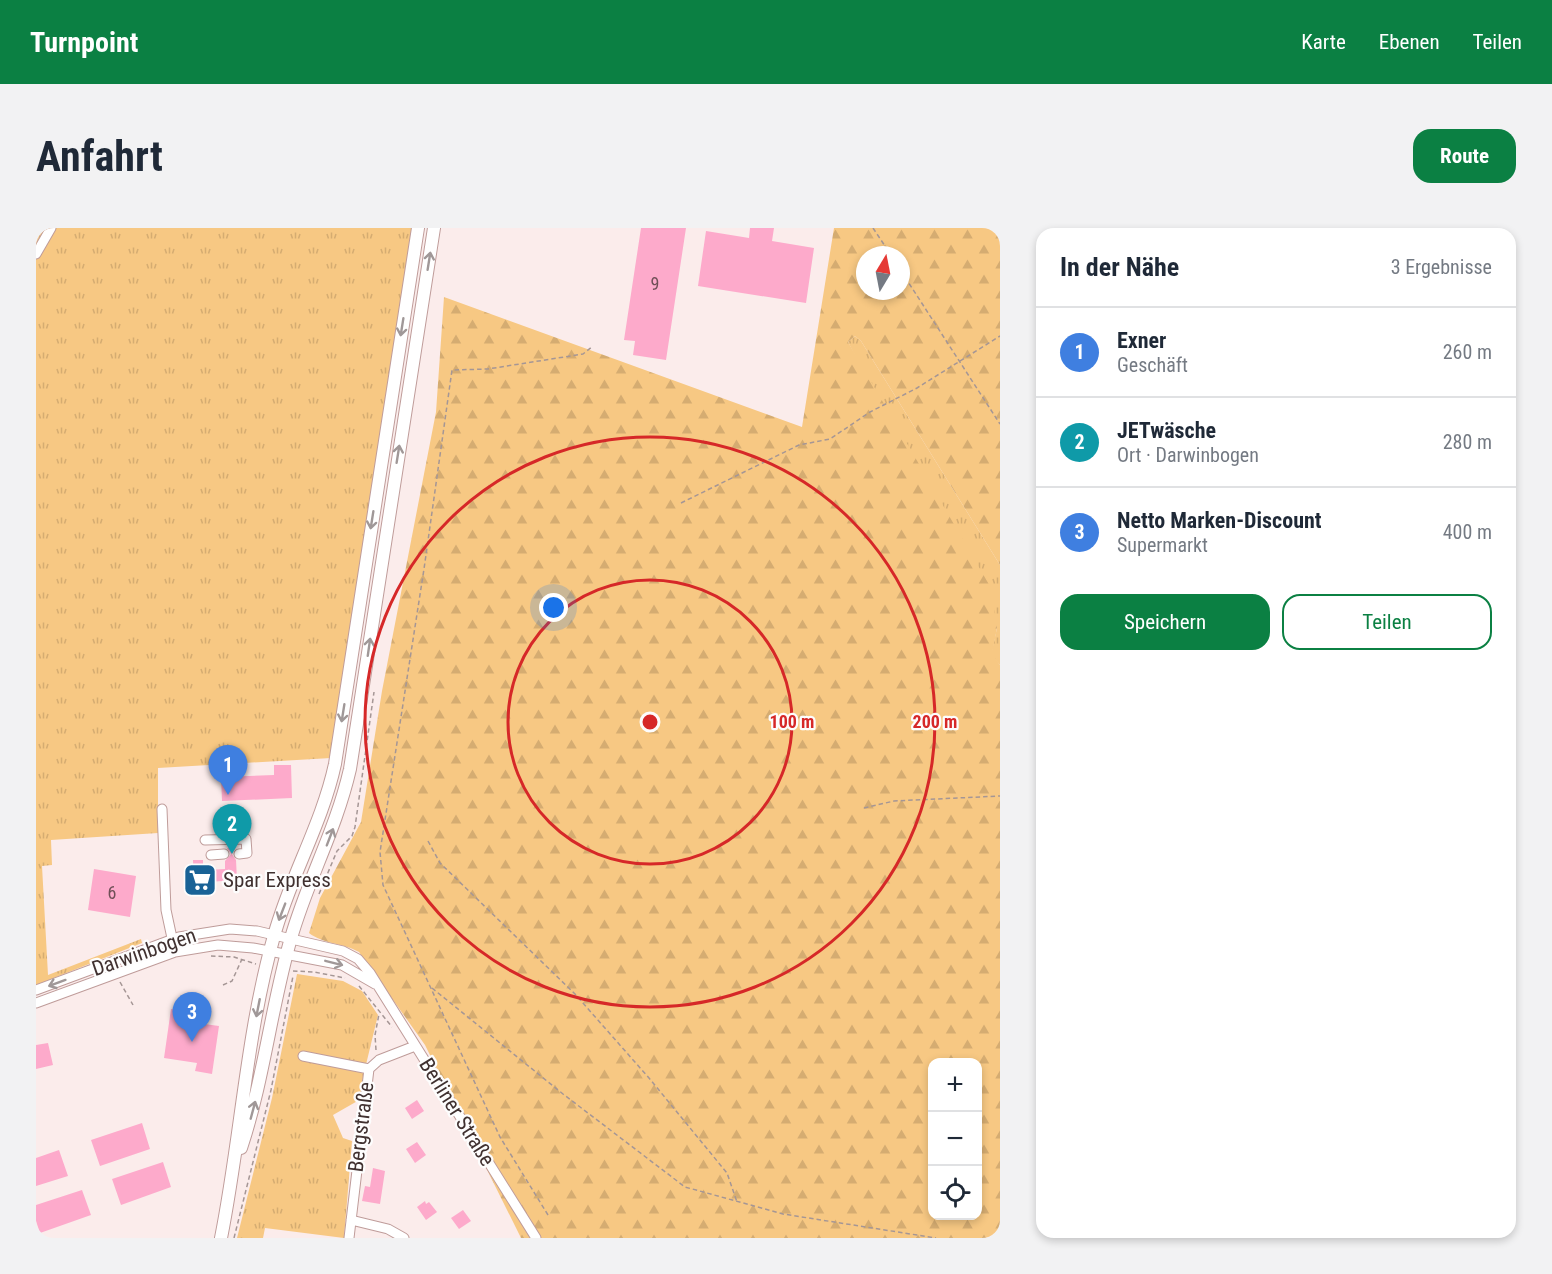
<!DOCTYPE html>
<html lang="de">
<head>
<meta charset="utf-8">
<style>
  body { margin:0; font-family:"Roboto Condensed",sans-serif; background:#f2f2f3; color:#1f2937 }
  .controls { position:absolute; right:18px; bottom:18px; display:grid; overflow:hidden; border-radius:12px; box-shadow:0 3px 9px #0003 }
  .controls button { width:54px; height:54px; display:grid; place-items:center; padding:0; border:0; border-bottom:2px solid #e0e1e3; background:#fff; color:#1f2937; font:30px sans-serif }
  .compass { position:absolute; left:820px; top:18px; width:54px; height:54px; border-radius:50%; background:#fff; box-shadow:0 3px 9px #0003; rotate:10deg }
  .you { position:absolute; left:518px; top:380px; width:21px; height:21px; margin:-15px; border:4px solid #fff; border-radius:50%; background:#1a73e8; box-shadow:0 0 0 9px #1a73e833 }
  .badge { display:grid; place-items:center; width:39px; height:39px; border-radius:50%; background:#0b8043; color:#fff; font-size:20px; font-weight:700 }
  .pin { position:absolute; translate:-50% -50px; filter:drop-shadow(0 2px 3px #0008) }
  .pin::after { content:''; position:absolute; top:32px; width:21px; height:18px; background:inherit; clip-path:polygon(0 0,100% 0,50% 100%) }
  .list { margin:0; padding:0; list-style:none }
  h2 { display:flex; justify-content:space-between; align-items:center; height:78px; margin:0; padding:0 24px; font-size:26px }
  h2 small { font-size:20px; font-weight:400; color:#747a83 }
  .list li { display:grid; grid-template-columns:39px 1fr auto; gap:18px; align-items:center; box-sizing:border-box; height:90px; padding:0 24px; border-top:2px solid #e0e1e3 }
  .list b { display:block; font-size:22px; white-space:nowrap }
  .list p { margin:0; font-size:20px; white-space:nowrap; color:#747a83 }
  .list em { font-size:20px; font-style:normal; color:#747a83 }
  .actions { display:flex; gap:12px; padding:18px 24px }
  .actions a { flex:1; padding:14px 0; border:2px solid #0b8043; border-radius:18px; text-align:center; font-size:21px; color:#0b8043 }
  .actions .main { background:#0b8043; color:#fff }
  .icon { flex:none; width:33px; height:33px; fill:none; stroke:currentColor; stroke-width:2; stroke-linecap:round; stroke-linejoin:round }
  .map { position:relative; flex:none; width:964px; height:1010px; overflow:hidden; border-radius:18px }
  header { display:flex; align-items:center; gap:36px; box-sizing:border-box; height:84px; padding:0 30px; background:#0b8043; color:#fff }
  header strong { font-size:28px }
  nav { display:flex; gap:33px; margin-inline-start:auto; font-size:21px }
  .intro { display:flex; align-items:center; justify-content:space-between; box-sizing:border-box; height:144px; padding:0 36px }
  h1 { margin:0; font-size:42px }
  .button { padding:15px 27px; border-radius:18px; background:#0b8043; color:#fff; font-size:21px; font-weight:700 }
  main { display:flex; gap:36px; padding:0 36px }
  aside { flex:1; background:#fff; border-radius:18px; box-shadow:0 3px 9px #0003 }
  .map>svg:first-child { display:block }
  .grass { fill:url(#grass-tufts) }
  .forest { fill:url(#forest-firs); fill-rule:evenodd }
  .building { fill:#fdaacb }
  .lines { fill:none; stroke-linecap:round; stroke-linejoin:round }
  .minor-casing { stroke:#bf9c9a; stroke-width:11 }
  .major-casing { stroke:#bf9c9a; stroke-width:14 }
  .path { stroke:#a59695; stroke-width:1.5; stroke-dasharray:4.5 3; stroke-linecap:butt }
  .minor { stroke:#fff; stroke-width:9 }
  .major { stroke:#fff; stroke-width:12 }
  .oneway { stroke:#a09898 }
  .ring { fill:none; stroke:#d62828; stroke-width:3 }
  .labels { text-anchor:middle; stroke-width:4.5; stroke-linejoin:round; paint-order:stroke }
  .number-label { font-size:18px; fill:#6f4f57 }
  .poi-label { font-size:21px; fill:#403130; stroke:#fdfdfd; text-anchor:start }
  .street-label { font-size:21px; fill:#403130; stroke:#fdfdfd }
  .centre { fill:#d62828; stroke:#fdfdfd; stroke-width:3 }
  .ring-label { font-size:18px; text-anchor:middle; font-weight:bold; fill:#d62828; stroke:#fdfdfd; stroke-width:4.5; stroke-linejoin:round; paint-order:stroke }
</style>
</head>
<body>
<header>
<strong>Turnpoint</strong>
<nav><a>Karte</a><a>Ebenen</a><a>Teilen</a></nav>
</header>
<div class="intro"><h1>Anfahrt</h1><a class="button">Route</a></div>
<main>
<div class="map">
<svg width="964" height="1010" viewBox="0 0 964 1010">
  <defs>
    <pattern id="grass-tufts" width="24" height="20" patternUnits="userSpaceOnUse" patternTransform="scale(1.5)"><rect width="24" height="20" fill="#f7c883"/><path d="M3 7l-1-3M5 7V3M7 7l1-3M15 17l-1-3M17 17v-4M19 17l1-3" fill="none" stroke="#d5ac71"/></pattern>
    <pattern id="forest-firs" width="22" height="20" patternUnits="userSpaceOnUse" patternTransform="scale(1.5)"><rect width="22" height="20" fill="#f7c883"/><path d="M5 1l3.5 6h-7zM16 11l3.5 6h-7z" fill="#d5ac71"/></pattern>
  </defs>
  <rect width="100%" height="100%" fill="#fbeceb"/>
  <path class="grass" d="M0,0H376L295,530L122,540V605L15,612L16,637L6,638L12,747L105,711L106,715L0,757Z
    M819,108L825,113L964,337V437L955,427L961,400L812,114Z
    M261,746L307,753L326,763L342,787L327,849L325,871L297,887L307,910L316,913L308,1010L229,1000L227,1010H201L236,870Z"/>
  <path class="forest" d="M798,0H964V337L825,113L819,108L812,114L955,360L961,400L956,426L964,437V1010H485L389,817L323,724C307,715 287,716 273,705L284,670L325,594L346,463L400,184L408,69L766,199ZM829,27H865V63H829ZM897,834H942V988H897Z"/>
  <path class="building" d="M605,0H650L630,132L597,127L599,113L588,112Z
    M714,0H738L736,13L778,20L770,75L662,58L670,3L713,10Z
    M238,537H255L256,570L186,573L185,549L238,547Z
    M200,619L196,626L200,632L201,652L172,654V658L158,659L157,632H167V640H171L172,642L189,641V633L195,626L191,620Z
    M58,641L100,648L94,689L52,682Z
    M135,781L163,785L161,795L183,798L176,846L159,843L161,835L128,830Z
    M12,815L17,837L0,841V817Z
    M381,872L388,883L376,891L369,880Z
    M106,895L114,921L64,938L55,912Z
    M381,914L390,927L379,935L370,921Z
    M23,922L32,948L0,958V930Z
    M127,934L135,959L85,977L76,951Z
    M337,940L349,943L344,976L326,973L329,958L334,959Z
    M46,962L55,987L4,1005L0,993V977Z
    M389,973L390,976L393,974L401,984L390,992L381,979Z
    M427,982L435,993L423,1001L415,990Z"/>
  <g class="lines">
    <defs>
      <path id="minor" d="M0,26L15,0
        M126,581L130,682L139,724
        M169,612L210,611L211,625L203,626
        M175,627L188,626
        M0,762L143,709L194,701L221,703L307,723L322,731L334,745L500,1010
        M0,775L139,724L182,717L217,720L306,737L339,756
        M267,828L333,841
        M315,992L352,1001L368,1010
        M313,1010L333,841L343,832L379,818"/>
      <path id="major" d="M205,920C228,851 235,779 255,710C272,651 300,602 314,541L398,0
        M185,1010C205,910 210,807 238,708C254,649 286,596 299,536L382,0"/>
    </defs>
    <use href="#minor" class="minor-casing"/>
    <use href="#major" class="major-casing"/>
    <path class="path" d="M837,0L855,27
      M865,43L964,196
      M645,275L763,217L794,211L834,184L881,160L964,108
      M828,580L858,573L964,568
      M392,613L404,635L539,766L613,850L691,945L701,974
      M283,666L301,623L316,608L319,599L338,464
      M175,728L198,729L220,736
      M257,743L278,744L309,750
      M84,754L97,777
      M187,757L196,753L206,731
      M323,758L356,799
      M396,760L527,866L649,959L747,986L900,1010
      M340,822L339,807L343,786
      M512,987L464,909L347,657L344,624L388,341L416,142L452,141L547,126L557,118
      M198,1010L235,862L257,748"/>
    <use href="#minor" class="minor"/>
    <use href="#major" class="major"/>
  </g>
  <defs><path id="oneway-shaft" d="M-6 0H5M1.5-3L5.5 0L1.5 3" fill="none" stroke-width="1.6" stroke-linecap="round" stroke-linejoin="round" transform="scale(1.5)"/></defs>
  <g class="oneway">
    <use href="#oneway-shaft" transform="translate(393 33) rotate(-81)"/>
    <use href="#oneway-shaft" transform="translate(366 99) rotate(99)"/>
    <use href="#oneway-shaft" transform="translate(362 226) rotate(-81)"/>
    <use href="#oneway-shaft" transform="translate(336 292) rotate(99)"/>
    <use href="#oneway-shaft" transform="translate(333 419) rotate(-82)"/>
    <use href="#oneway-shaft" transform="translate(307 485) rotate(99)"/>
    <use href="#oneway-shaft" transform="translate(294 609) rotate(-69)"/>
    <use href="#oneway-shaft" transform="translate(246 684) rotate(111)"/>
    <use href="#oneway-shaft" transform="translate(298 735) rotate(14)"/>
    <use href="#oneway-shaft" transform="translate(21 755) rotate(160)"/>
    <use href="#oneway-shaft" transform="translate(222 780) rotate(101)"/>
    <use href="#oneway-shaft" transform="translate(217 882) rotate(-75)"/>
  </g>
  <g class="ring">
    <circle cx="614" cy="494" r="142"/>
    <circle cx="614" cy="494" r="285"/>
  </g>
  <defs>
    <symbol id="supermarket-square" viewBox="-11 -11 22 22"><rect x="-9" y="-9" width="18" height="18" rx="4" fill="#196296" stroke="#fdfdfd"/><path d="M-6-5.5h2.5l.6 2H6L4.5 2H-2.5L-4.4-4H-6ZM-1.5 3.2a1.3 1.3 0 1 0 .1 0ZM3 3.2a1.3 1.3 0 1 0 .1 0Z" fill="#fff"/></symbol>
  </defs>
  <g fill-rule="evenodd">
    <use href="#supermarket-square" x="145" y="633" width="38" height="38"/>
  </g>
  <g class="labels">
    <g class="number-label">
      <text x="619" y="62">9</text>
      <text x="76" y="671">6</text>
    </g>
    <g class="poi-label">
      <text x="187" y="659">Spar Express</text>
    </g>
    <g class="street-label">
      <text transform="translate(108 724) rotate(-19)" y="7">Darwinbogen</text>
      <text transform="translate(421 884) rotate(58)" y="7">Berliner Straße</text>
      <text transform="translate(325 899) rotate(-83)" y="7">Bergstraße</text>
    </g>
  </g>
  <circle cx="614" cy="494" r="9" class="centre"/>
  <g class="ring-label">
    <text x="756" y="500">100 m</text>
    <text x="899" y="500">200 m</text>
  </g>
</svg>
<div class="controls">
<button>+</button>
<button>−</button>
<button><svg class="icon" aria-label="locate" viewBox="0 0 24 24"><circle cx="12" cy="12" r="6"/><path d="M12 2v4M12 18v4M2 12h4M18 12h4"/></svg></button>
</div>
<svg class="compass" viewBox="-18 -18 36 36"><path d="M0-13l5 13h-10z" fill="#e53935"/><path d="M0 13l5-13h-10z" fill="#747a83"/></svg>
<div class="you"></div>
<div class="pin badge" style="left:192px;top:567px;background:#3f7fe0">1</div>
<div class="pin badge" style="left:196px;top:626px;background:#0f9aa8">2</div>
<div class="pin badge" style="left:156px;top:814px;background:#3f7fe0">3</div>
</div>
<aside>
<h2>In der Nähe<small>3 Ergebnisse</small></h2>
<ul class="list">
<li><span class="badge" style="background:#3f7fe0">1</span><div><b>Exner</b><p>Geschäft</p></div><em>260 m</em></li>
<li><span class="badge" style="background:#0f9aa8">2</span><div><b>JETwäsche</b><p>Ort · Darwinbogen</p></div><em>280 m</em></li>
<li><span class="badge" style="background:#3f7fe0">3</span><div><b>Netto Marken-Discount</b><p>Supermarkt</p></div><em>400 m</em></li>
</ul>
<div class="actions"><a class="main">Speichern</a><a>Teilen</a></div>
</aside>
</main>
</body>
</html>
